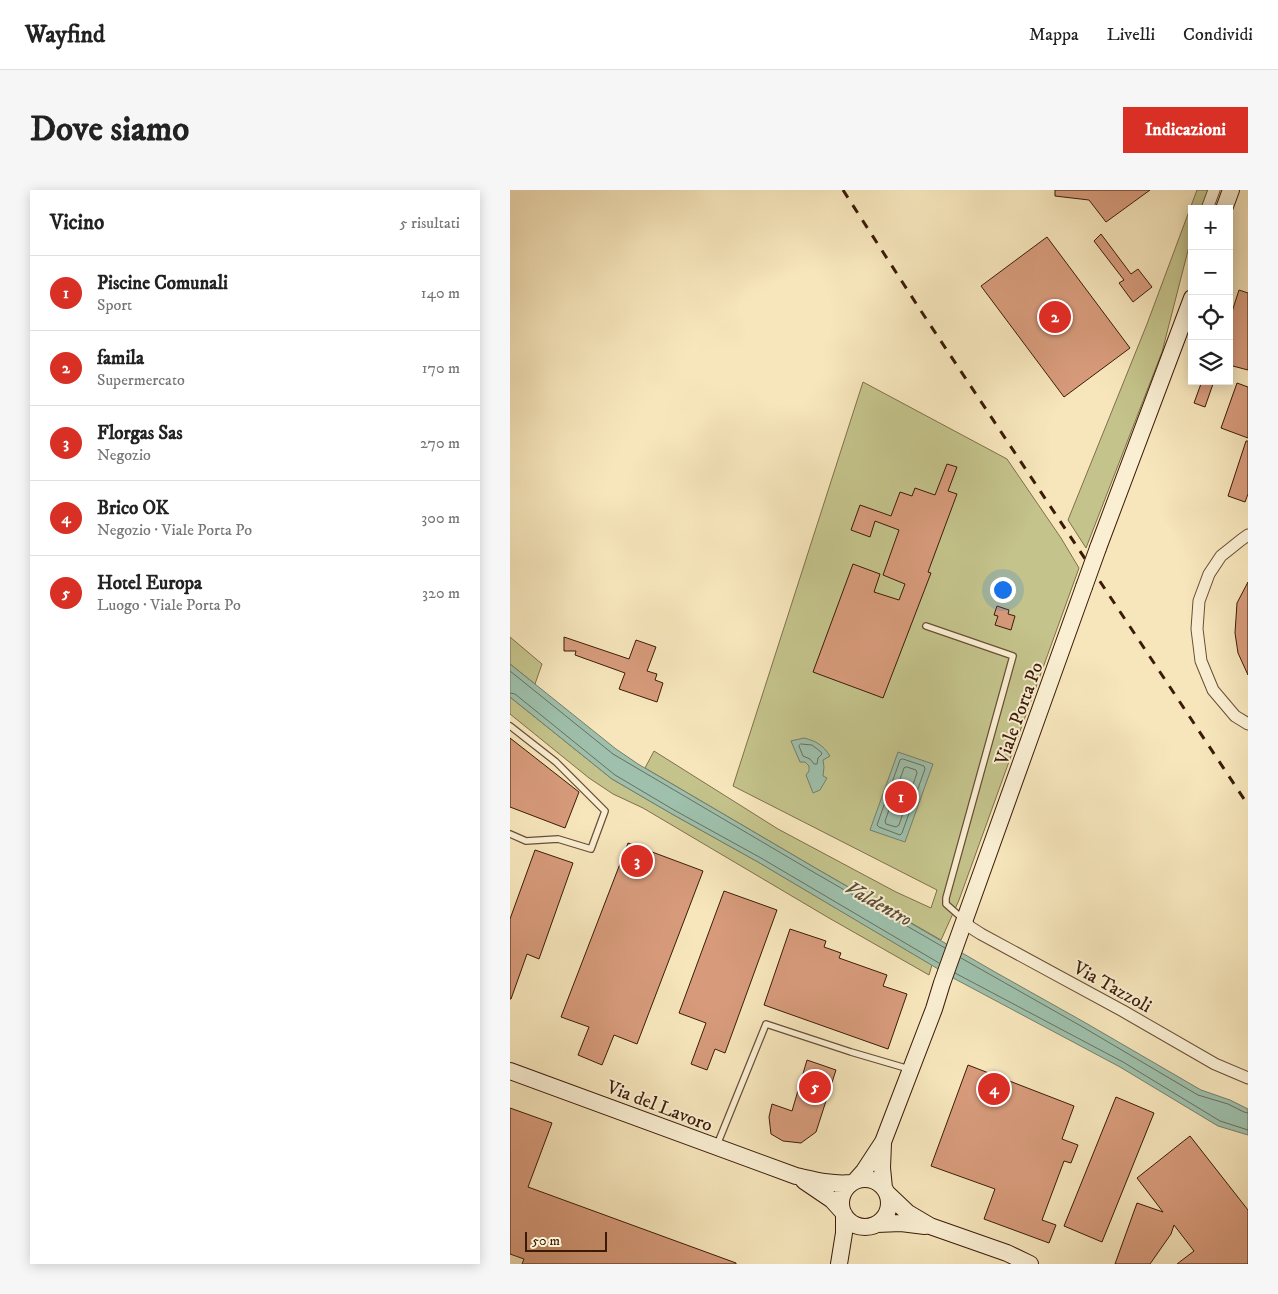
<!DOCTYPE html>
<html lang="it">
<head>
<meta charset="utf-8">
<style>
  body { margin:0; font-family:"IM FELL DW Pica",serif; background:#f6f6f6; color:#222 }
  .controls { position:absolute; right:15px; top:15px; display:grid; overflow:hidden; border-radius:0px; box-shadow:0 2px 12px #0003 }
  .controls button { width:45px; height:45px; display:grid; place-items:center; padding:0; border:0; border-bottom:1px solid #e0e0e0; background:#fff; color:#222; font:25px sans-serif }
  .scale { position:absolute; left:15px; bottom:12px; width:82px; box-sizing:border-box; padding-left:5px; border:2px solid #3b1b08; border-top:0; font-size:14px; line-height:18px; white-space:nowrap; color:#3b1b08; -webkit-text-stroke:4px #faefd3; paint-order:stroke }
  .you { position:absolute; left:492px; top:399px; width:18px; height:18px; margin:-12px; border:4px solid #fff; border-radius:50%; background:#1a73e8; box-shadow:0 0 0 8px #1a73e833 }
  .badge { display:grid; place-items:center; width:32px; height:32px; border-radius:50%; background:#d93025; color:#fff; font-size:16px; font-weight:700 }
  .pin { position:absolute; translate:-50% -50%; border:2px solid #fff; box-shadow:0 1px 5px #0006 }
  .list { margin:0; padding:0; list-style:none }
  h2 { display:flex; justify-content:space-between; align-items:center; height:65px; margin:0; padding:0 20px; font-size:21px }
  h2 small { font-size:16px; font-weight:400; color:#767676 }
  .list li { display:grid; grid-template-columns:32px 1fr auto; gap:15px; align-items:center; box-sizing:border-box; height:75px; padding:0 20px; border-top:1px solid #e0e0e0 }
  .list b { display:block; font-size:19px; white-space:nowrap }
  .list p { margin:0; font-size:16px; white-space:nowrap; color:#767676 }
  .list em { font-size:16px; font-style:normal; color:#767676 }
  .icon { flex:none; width:28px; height:28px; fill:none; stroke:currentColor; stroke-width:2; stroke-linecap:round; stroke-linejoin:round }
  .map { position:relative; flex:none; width:738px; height:1074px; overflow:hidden; border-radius:0px }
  header { display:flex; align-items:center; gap:30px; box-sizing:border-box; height:70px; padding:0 25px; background:#fff; border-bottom:1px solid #e0e0e0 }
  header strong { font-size:24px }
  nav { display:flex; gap:28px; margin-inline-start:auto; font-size:18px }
  .intro { display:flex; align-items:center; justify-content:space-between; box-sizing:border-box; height:120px; padding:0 30px }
  h1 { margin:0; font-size:35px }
  .button { padding:12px 22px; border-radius:0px; background:#d93025; color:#fff; font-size:18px; font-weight:700 }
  main { display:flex; gap:30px; padding:0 30px }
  aside { flex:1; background:#fff; border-radius:0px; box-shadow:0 2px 12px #0003 }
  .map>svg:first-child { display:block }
  .green { fill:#c4c38b; stroke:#806f4a }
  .water { fill:#9ec0ac; stroke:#767e6a }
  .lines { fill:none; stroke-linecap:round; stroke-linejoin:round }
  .shore { stroke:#6c6e5a; stroke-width:1 }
  .building { fill:#d79b7b; stroke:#3b1b08 }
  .lane-casing { stroke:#6a4e35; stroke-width:8 }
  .street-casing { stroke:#6a4e35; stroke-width:13 }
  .secondary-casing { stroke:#3b1b08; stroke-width:18 }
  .lane { stroke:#faefd3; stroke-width:5.5 }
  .street { stroke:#faefd3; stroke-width:11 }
  .secondary { stroke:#faefd3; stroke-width:16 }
  .rail { stroke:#3b1b08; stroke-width:3; stroke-dasharray:9 9; stroke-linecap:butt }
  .secondary-bridge-casing { stroke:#3b1b08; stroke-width:18; stroke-linecap:butt }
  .secondary-bridge { stroke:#faefd3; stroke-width:16 }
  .labels { text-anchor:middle; stroke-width:4; stroke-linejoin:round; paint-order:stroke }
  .street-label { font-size:19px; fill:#3b1b08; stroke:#faefd3 }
  .water-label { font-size:20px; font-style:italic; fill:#594d39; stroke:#faefd3 }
</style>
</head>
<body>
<header>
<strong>Wayfind</strong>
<nav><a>Mappa</a><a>Livelli</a><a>Condividi</a></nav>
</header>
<div class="intro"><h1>Dove siamo</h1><a class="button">Indicazioni</a></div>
<main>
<aside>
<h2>Vicino<small>5 risultati</small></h2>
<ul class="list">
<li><span class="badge">1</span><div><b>Piscine Comunali</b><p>Sport</p></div><em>140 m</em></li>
<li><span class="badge">2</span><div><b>famila</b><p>Supermercato</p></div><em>170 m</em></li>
<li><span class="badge">3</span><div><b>Florgas Sas</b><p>Negozio</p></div><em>270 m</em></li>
<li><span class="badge">4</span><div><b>Brico OK</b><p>Negozio · Viale Porta Po</p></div><em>300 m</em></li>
<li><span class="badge">5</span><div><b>Hotel Europa</b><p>Luogo · Viale Porta Po</p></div><em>320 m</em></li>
</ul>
</aside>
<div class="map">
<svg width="738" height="1074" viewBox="0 0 738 1074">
  <rect width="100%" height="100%" fill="#f7e6bc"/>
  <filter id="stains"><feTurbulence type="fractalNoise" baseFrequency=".004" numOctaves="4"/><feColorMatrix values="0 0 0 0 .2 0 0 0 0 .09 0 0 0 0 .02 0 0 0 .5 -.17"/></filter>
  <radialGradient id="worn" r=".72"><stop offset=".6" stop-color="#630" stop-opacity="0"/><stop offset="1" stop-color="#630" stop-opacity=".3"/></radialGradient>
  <path class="green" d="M687,0H698L691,19H682V45L652,162L576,358L558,330L637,134Z
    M353,192L497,269L551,348L569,378L449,710L431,750L307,679L135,578L144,561L268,639L386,702L421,718L427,700L223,596Z
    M0,447L32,474L25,494L0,474Z
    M0,507L102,589L162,624L248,672L422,775L419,785L319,728L133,618L103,604L79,588L0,524Z"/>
  <path class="water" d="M0,474L106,559L128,574L307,679L485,782L574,832L691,900L720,910L738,919V945L708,936L610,877L445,789L248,672L162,624L102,589L0,507Z
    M294,548C306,551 313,555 320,566L313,570L314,577L313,586L317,588L310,600L303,603L296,585L299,581V576L295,572H290L281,551Z
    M388,562L423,574L395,652L360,640Z"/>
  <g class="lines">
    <path class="shore" d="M0,481L103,564L305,683L435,758
      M0,503L5,504L105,585L164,620L251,668L429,773
      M291,554L302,555L311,562L312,564L308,568L307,574H304L300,569L293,566L289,556Z
      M393,569L414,576L415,579L392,643L390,645L369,637L367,635L390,570Z
      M397,577L406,580L407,583L389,635L386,637L376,634L375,631L394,578Z
      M451,768L571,836L688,905L718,914L734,922L738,923
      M445,783L613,872L710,931L738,940"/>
  </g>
  <path class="building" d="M545,0H640L596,32L579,10L545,6Z
    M591,44L621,84L628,79L642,97L623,112L609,93L614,90L584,51Z
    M537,47L620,158L554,207L471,96Z
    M729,100L738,103V180L719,175V160L721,153L719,152V131Z
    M692,191H704L695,217L684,213Z
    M727,193L738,197V248L711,238Z
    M736,251H738V304L735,312L718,306Z
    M437,274L447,277L438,301L447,304L418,382L421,383L373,508L303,482L343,374L370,384L364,402L389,410L395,394L373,385L389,340L365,331L360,347L341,340L350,315L381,326L390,302L402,306L405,298L425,305Z
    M738,392V485L728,463L725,443L727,413Z
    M487,416L499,420L498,424L505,426L501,440L485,435L488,426L484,425Z
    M54,447L119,469L126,450L146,457L137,481L147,484L145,490L153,493L147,512L109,499L115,483L65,465L66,461H54Z
    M0,548L69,602L55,638L0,617Z
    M118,653L193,681L127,854L104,845L92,875L68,865L79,837L51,827Z
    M25,660L63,673L29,769L17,764L1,809H0V729Z
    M214,701L267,720L215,863L205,859L197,880L181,874L196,833L169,823Z
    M280,739L316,751L314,757L331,763L329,768L377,785L373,796L397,804L378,859L254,815Z
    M297,870L326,880L306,942L291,953L273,951L261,944L259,927L262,914L282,921Z
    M458,875L564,916L552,949L568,955L561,973L554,971L532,1030L546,1035L539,1053L474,1029L485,999L421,976Z
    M606,907L644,923L592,1052L554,1036Z
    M0,918L42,933L18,997L226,1073V1074H12L14,1069L0,1064Z
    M680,946L738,1020V1074H667L684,1061L664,1035L661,1044L640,1074H605L627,1013L653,1022L627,988Z"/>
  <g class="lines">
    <defs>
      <path id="lane" d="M416,436L503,466L436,708V714L453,729
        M0,536L46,572L95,621L81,659L48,649L16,651L0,644
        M207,955L256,834L341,862L399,879"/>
      <path id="street" d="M697,19L704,0
        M738,345L731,350L711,366L699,384L689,411L687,439L691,471L703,500L725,526L738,534
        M455,731L460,737L471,744L613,821L705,874L738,888"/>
      <path id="secondary" d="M714,19L721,0
        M588,358L682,108
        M0,881L286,986C304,990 322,995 341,993
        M373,953L372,978L374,998
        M331 1013a24 24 0 1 1 48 0a24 24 0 1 1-48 0Z
        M346,990L354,981L373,952L424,819L432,793L574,397
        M294,991L322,1010L332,1021
        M378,1004L398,1023L420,1036L497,1063L520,1074
        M367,1034L391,1033L415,1036
        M329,1074L334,1043V1024"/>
    </defs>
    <use href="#lane" class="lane-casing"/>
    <use href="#street" class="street-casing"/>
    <use href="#secondary" class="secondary-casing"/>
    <use href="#lane" class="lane"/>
    <use href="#street" class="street"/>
    <use href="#secondary" class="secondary"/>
    <path class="rail" d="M333,0L409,118L738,615"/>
    <defs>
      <path id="secondary-bridge" d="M574,397L588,358"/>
    </defs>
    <use href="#secondary-bridge" class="secondary-bridge-casing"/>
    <use href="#secondary-bridge" class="secondary-bridge"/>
  </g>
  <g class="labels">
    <g class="street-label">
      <text transform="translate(508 523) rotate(-70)" y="7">Viale Porta Po</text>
      <text transform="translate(603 796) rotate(29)" y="7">Via Tazzoli</text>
      <text transform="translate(150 915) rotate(21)" y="7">Via del Lavoro</text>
    </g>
    <g class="water-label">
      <text transform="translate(369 713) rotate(29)" y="7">Valdentro</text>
    </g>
  </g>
  <rect width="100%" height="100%" filter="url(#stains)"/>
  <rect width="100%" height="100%" fill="url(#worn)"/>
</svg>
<div class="controls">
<button>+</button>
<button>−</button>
<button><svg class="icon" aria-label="locate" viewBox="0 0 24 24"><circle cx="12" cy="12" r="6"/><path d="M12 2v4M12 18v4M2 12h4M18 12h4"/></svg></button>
<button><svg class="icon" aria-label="layers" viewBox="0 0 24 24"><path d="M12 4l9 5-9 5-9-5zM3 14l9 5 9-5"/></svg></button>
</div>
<div class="scale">50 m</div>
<div class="you"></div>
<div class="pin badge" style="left:391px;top:607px">1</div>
<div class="pin badge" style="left:545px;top:127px">2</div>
<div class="pin badge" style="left:127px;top:671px">3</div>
<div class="pin badge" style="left:484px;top:899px">4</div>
<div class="pin badge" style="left:305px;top:897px">5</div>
</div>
</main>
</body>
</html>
